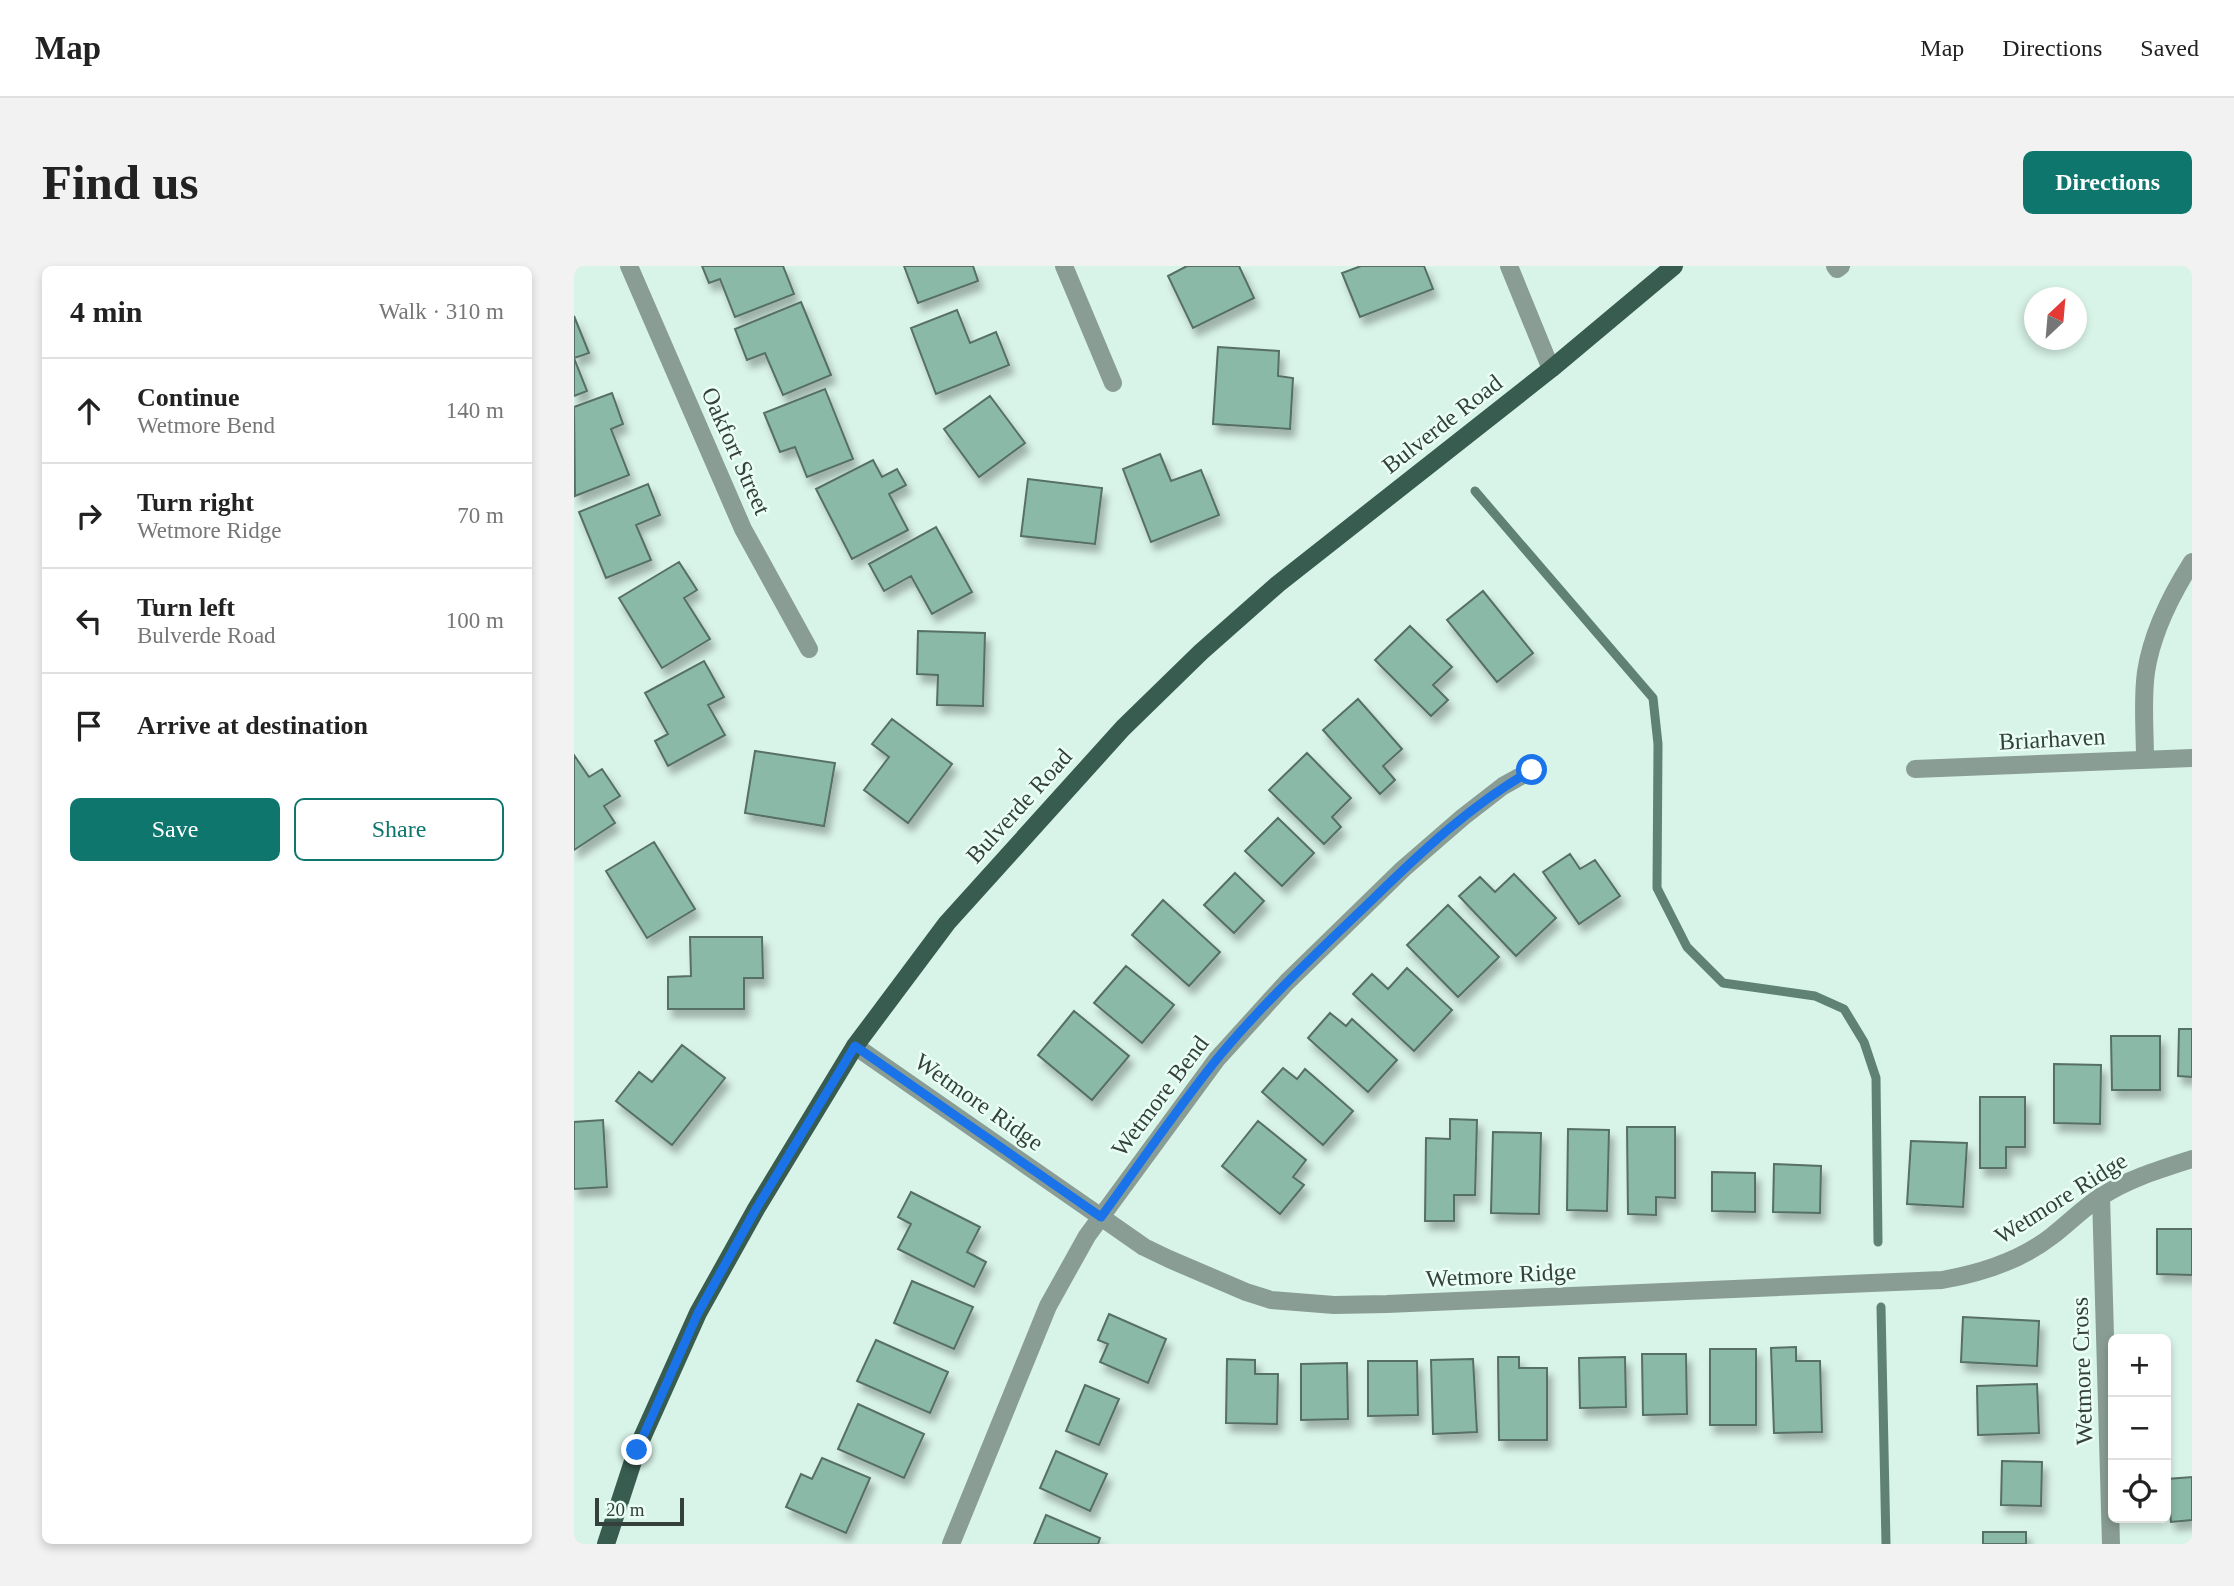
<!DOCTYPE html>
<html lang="en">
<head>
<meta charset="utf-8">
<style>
  body { margin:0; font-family:"Times New Roman",serif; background:#f2f2f2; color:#222 }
  .controls { position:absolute; right:21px; bottom:21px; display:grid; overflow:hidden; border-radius:10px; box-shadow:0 4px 10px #0003 }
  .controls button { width:63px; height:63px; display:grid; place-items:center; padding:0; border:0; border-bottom:2px solid #e0e0e0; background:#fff; color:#222; font:35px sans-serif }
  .compass { position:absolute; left:1450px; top:21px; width:63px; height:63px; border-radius:50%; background:#fff; box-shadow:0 4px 10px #0003; rotate:26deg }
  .scale { position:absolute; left:21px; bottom:18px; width:89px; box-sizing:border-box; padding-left:7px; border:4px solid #353f3b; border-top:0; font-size:19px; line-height:24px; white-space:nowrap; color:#353f3b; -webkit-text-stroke:5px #e9fff6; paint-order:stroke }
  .stop { position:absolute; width:21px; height:21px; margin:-16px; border:5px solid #1a73e8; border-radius:50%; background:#fff }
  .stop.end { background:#1a73e8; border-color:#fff; box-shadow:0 2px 7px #0008 }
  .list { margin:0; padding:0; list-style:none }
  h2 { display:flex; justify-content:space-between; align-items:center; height:91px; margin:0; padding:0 28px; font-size:30px }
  h2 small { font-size:23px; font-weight:400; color:#767676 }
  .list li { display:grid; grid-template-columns:46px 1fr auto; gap:21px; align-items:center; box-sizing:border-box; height:105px; padding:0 28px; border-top:2px solid #e0e0e0 }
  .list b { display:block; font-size:26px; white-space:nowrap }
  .list p { margin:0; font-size:23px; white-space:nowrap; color:#767676 }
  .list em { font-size:23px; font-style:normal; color:#767676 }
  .actions { display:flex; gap:14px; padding:21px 28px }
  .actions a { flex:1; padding:16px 0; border:2px solid #0f766e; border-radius:10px; text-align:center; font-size:24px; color:#0f766e }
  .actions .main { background:#0f766e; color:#fff }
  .icon { flex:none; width:38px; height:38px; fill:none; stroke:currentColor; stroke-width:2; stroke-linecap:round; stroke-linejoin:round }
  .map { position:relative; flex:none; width:1618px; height:1278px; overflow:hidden; border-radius:10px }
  header { display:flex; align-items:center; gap:42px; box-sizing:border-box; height:98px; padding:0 35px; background:#fff; border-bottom:2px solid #e0e0e0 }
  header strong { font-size:33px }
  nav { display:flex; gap:38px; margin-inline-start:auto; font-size:24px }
  .intro { display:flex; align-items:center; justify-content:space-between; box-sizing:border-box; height:168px; padding:0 42px }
  h1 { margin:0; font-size:49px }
  .button { padding:18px 32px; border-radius:10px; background:#0f766e; color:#fff; font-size:24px; font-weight:700 }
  main { display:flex; gap:42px; padding:0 42px }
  aside { flex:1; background:#fff; border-radius:10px; box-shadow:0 4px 10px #0003 }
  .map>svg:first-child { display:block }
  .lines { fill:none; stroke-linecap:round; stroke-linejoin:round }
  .stream { stroke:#5f8274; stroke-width:9 }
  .building { fill:#8bb9a7; stroke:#576f65; stroke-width:2; filter:url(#shadow) }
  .minor { stroke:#899d95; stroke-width:18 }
  .major { stroke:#385c4f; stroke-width:18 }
  .route { stroke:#1a73e8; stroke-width:9 }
  .labels { text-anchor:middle; stroke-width:5; stroke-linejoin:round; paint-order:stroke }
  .street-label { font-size:24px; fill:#353f3b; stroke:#e9fff6 }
</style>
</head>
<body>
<header>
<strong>Map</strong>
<nav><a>Map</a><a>Directions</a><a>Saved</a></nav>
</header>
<div class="intro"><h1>Find us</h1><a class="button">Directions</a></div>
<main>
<aside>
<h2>4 min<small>Walk · 310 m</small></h2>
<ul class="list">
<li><svg class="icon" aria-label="ahead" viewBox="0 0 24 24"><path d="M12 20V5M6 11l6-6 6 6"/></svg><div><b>Continue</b><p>Wetmore Bend</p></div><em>140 m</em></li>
<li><svg class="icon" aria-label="right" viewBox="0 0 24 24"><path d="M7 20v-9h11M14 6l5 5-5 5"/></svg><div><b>Turn right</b><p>Wetmore Ridge</p></div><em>70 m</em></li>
<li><svg class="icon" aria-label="left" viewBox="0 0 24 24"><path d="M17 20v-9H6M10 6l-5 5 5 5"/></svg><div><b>Turn left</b><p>Bulverde Road</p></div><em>100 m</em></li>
<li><svg class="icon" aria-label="arrive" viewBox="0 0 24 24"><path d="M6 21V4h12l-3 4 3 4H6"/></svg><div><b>Arrive at destination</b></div></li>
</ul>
<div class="actions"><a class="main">Save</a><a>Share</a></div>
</aside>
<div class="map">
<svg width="1618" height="1278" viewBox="0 0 1618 1278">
  <defs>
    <filter id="shadow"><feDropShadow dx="4.5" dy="8" stdDeviation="3.5" flood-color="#0004"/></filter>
  </defs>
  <rect width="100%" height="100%" fill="#d8f3e8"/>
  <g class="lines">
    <path class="stream" d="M901,225L1079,432L1084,478L1083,622L1113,681L1149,717L1241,730L1270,743L1290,776L1302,812L1304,976
      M1307,1041L1312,1278"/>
  </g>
  <path class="building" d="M128,0H209L220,28L161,51L146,13L135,17Z
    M330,0H399L404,15L344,37Z
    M613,0H665L680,32L619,62L594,10Z
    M787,0H850L859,23L786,51L768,7Z
    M227,36L257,109L209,129L191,87L173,94L161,63Z
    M383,44L396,77L422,66L435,99L362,128L337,62Z
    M0,50L15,87L0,92L13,125L0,130Z
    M644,81L705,85L704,110L719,112L716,163L639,158Z
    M251,123L279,193L233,211L221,181L206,186L190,147Z
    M38,127L49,158L37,163L55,209L1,230L0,141Z
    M416,130L451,177L405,211L370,163Z
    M586,188L597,215L627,204L645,249L577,276L549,203Z
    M299,194L308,211L323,203L332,219L315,228L334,264L278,293L242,223Z
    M454,213L528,222L521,278L447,270Z
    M74,218L86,249L62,259L77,294L32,312L5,246Z
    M362,261L398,326L358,348L337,310L310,325L295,298Z
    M105,296L123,324L110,332L136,373L88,402L45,332Z
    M909,325L959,387L923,416L873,354Z
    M836,360L878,401L859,419L874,434L857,450L801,394Z
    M344,365L411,367L409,440L363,439L364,409L343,408Z
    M130,395L150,431L134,439L151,469L94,500L81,475L94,468L71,427Z
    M784,433L828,483L809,500L821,514L806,528L749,464Z
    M318,453L378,498L334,557L290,524L315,491L298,478Z
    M181,485L261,497L250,560L171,547Z
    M733,487L777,532L758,551L767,561L750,578L695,524Z
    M0,489L15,511L28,503L46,530L30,540L41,557L0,584Z
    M704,552L740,587L708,620L671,585Z
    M80,576L121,643L73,672L32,605Z
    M996,588L1006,603L1021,594L1046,630L1005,658L969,606Z
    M661,607L690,635L660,667L630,639Z
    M940,608L982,652L942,690L885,630L906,611L921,626Z
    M589,634L646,686L615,720L558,669Z
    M874,639L925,691L884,731L833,679Z
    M116,671H188L189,712H170V743H94V711L117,710Z
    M552,700L600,739L568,777L520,737Z
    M833,702L878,744L840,785L779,728L798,708L814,723Z
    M500,745L555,790L518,834L464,789Z
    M756,747L772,760L778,753L823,794L794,826L734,772Z
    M1605,763H1618V811L1604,810Z
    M1537,770H1586V824H1538Z
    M108,779L151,812L98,879L42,835L65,806L78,816Z
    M1480,798L1527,799L1526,858L1480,857Z
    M709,802L723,813L731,803L779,845L749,879L688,826Z
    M1406,831H1451V881H1432V902H1406Z
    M876,853L903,854L901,929H880V955H851L852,872L876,873Z
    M29,854L33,921L0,923V856Z
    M684,855L732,894L719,911L730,919L706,948L648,900Z
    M1053,861H1101V932L1082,931V949L1054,948Z
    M994,863L1035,864L1033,945L993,944Z
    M919,866L967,867L965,948L917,947Z
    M1337,875L1393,877L1389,941L1333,938Z
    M1200,898L1247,900L1246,947L1199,946Z
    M1138,906L1181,907V946L1138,945Z
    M337,926L406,961L393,986L412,996L400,1021L324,983L337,958L324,951Z
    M1583,963H1618V1009L1583,1008Z
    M338,1015L399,1041L380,1083L320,1057Z
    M535,1048L592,1073L574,1117L526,1096L534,1078L524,1074Z
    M1389,1051L1465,1055L1463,1100L1387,1096Z
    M302,1074L374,1106L356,1147L283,1115Z
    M1222,1081V1095H1246L1248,1166L1200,1167L1197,1082Z
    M1136,1083H1182V1159H1136Z
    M1068,1088H1112L1113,1148L1069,1149Z
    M924,1091H945V1102H973V1174H925Z
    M1051,1091L1052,1141L1006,1142L1005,1092Z
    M653,1093L681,1094V1108H704L703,1158L652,1157Z
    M899,1093L903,1166L859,1168L857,1094Z
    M794,1095H843L844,1149L794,1150Z
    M773,1097L774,1153L727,1154V1098Z
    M1463,1118L1465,1167L1404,1169L1403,1120Z
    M511,1119L545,1133L525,1179L492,1165Z
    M284,1138L350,1168L330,1212L264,1183Z
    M482,1185L533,1208L516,1245L466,1222Z
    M248,1192L296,1212L272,1267L212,1241L227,1208L238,1213Z
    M1428,1195L1468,1196L1467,1240L1427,1239Z
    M1618,1211V1254L1597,1256L1593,1213Z
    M472,1249L526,1272L524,1278H460Z
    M1409,1266H1452V1278H1409Z"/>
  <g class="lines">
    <path class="minor" d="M55,0L169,263L235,383
      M490,0L539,117
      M935,0L977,103
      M1261,0L1263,3L1267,0
      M1571,493C1571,465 1568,434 1572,406C1578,366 1597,329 1618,296
      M1341,503L1618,492
      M281,780L527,951L570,981L595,993L672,1026L697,1034L760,1039L813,1038L1368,1014C1408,1007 1446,995 1478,970C1495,957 1510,941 1528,930C1556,912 1587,903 1618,893
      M1527,930L1537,1278
      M377,1278L474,1040L513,970L643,793L713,716L829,603L889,551L929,520L958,504"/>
    <path class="major" d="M32,1278L63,1183L124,1047L182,943L281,780L373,657L549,462L627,386L704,318L977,103L1100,0"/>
  </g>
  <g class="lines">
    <path class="route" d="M63,1184L124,1047L182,943L281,780L527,951C565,899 602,844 643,793C690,736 745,685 798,634C847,586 898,538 958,504"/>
  </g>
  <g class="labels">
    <g class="street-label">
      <text transform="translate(868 158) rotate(-38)" y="8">Bulverde Road</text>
      <text transform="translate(162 185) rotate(66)" y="8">Oakfort Street</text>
      <text transform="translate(1478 473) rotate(-3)" y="8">Briarhaven</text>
      <text transform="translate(445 540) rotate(-48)" y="8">Bulverde Road</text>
      <text transform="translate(586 830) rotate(-53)" y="8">Wetmore Bend</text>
      <text transform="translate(405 836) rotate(35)" y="8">Wetmore Ridge</text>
      <text transform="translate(1487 932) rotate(-32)" y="8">Wetmore Ridge</text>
      <text transform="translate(927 1009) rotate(-3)" y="8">Wetmore Ridge</text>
      <text transform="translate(1508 1105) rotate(-92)" y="8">Wetmore Cross</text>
    </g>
  </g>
</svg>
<div class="controls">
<button>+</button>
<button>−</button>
<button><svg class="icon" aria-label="locate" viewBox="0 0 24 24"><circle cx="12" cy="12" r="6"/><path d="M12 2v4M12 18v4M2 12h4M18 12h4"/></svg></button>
</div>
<svg class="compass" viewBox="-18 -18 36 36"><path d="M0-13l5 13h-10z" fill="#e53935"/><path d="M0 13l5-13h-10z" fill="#767676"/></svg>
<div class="scale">20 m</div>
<div class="stop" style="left:958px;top:504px"></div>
<div class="stop end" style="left:63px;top:1184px"></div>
</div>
</main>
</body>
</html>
